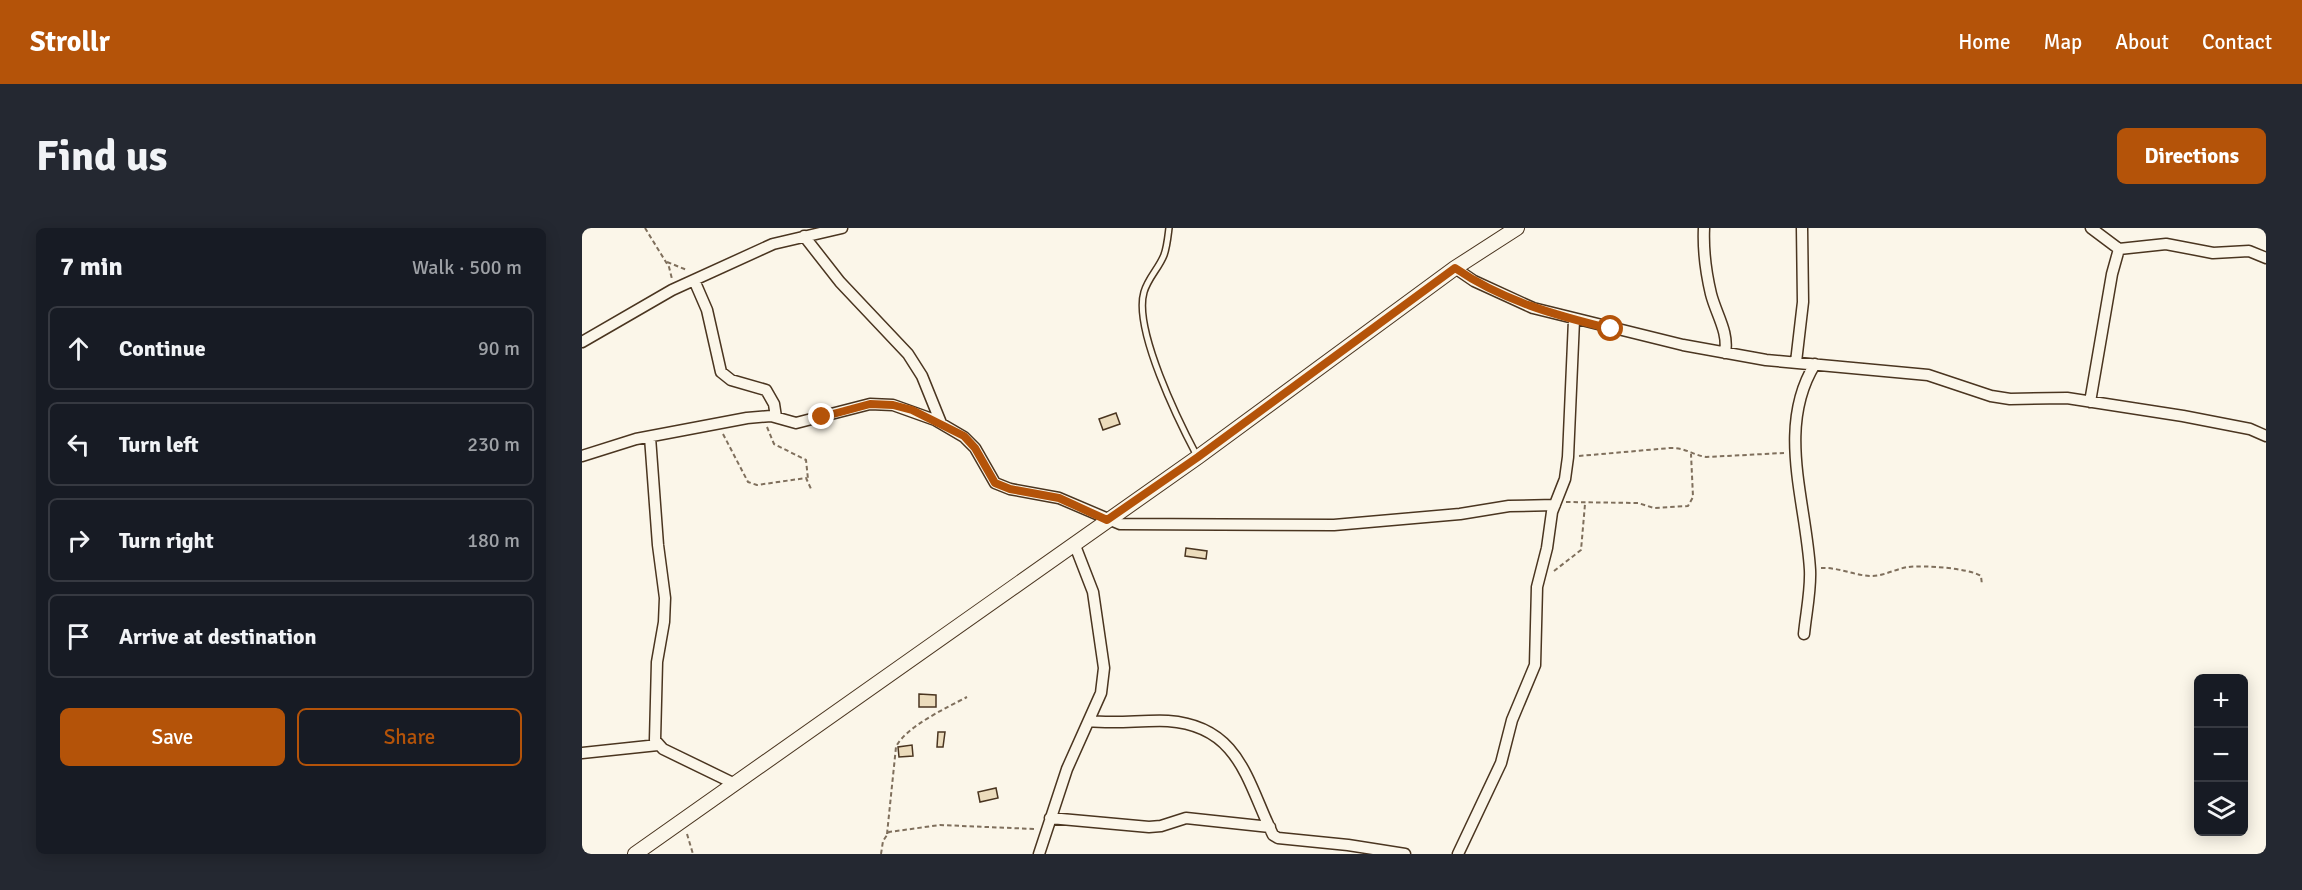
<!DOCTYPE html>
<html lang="en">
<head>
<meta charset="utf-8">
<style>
  body { margin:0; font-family:Signika,sans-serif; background:#242831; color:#f1f3f6 }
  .controls { position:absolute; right:18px; bottom:18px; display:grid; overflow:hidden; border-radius:9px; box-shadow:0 3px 15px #0003 }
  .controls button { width:54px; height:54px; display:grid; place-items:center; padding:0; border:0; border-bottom:2px solid #363941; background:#171b24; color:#f1f3f6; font:30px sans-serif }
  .stop { position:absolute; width:18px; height:18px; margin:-14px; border:4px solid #b45309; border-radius:50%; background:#fff }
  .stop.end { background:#b45309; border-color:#fff; box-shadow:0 2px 6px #0008 }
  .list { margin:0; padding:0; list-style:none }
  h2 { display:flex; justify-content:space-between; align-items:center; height:78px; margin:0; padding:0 24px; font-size:26px }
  h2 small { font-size:20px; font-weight:400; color:#9ea1a6 }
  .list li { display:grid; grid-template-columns:39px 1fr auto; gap:18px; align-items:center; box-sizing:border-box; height:84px; margin:0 12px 12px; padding:0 12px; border:2px solid #363941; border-radius:9px }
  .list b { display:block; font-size:22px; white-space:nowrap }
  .list em { font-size:20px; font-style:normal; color:#9ea1a6 }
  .actions { display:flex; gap:12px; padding:18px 24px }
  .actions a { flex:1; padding:14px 0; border:2px solid #b45309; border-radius:9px; text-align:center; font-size:21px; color:#b45309 }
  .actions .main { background:#b45309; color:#fff }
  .icon { flex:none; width:33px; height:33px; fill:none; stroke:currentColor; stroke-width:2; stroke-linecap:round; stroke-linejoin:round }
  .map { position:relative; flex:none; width:1684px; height:626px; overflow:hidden; border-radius:9px }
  header { display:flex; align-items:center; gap:36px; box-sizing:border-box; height:84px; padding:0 30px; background:#b45309; color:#fff }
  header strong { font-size:28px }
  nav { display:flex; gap:33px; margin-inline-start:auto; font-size:21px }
  .intro { display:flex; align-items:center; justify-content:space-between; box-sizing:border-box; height:144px; padding:0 36px }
  h1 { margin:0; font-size:42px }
  .button { padding:15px 27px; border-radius:9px; background:#b45309; color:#fff; font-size:21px; font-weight:700 }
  main { display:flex; gap:36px; padding:0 36px }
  aside { flex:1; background:#171b24; border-radius:9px; box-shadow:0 3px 15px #0003 }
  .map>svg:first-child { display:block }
  .building { fill:#ecdcbc; stroke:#4a3520; stroke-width:1.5 }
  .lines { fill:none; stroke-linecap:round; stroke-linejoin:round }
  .service-casing { stroke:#4a3520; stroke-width:8 }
  .minor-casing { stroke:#4a3520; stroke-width:13 }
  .tertiary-casing { stroke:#4a3520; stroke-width:16 }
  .path { stroke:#7f6f5c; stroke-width:2; stroke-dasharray:4.5 3; stroke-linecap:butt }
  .service { stroke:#fbf6e9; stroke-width:5 }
  .minor { stroke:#fbf6e9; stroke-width:10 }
  .tertiary { stroke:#fbf6e9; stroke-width:14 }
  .route { stroke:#b45309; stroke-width:8 }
</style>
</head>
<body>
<header>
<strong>Strollr</strong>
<nav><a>Home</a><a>Map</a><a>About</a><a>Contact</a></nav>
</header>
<div class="intro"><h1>Find us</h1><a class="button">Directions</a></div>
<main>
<aside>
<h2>7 min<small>Walk · 500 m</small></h2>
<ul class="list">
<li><svg class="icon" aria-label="ahead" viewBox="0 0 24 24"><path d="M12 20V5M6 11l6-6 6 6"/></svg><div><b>Continue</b></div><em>90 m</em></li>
<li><svg class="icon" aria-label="left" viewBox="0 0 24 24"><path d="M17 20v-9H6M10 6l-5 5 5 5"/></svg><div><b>Turn left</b></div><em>230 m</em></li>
<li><svg class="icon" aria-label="right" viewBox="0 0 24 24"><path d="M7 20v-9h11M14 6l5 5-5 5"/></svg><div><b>Turn right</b></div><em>180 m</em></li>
<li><svg class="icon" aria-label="arrive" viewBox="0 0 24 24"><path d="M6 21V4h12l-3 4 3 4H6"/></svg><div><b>Arrive at destination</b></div></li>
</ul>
<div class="actions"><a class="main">Save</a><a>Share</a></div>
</aside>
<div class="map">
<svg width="1684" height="626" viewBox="0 0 1684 626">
  <rect width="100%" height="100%" fill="#fbf6e9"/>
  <path class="building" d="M534,185L538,196L521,202L517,191Z
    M604,320L625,323L624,331L603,328Z
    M337,466L354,467V479H337Z
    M356,504H363L361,519H355Z
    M330,517L331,528L317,529L316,519Z
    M414,560L416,570L398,574L396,564Z"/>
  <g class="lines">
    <defs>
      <path id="service" d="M587,0C586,8 585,19 582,27C577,40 566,50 562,64C551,101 597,194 615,228"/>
      <path id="minor" d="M1122,0C1121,22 1124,45 1129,66C1134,86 1147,104 1143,125
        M1509,0L1537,21
        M222,8L258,54L326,126L340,148L359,195
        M873,40L892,53L951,80L1101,117L1184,132L1346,147L1409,168L1428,171L1485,170L1601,188L1668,201L1684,208
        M112,52L125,82L139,144L149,152L184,162L192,176L194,189
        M0,114L90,62L191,16L260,0
        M1214,134L1221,74L1220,0
        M1508,174L1530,46L1537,21L1584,16L1631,25L1667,23L1684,30
        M68,209L76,317L83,370L82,394L75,434L73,512L81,521L151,555
        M0,228L54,211L165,190L189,188L214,195L288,176L311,177L353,192L382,209L393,220L413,255L428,261L477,270L538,296L752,297L878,286L927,278L973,277
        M1222,406C1224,385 1229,363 1228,342C1224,273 1194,199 1233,136
        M507,493C534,496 559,492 586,493C658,498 665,554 691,607L696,610L766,617L823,626
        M0,525L76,517
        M468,590L567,599L579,598L604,590L688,599
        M457,626L485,541L519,465L522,440L511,364L492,315
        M876,626L919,535L930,492L953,437L955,359L965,320L970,284L983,251L986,229L992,92"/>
      <path id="tertiary" d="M53,626L616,229L873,40L935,0"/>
    </defs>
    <use href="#service" class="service-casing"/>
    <use href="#minor" class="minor-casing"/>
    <use href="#tertiary" class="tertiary-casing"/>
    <path class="path" d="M63,0L87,39L90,51
      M85,34L105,42
      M185,199L192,216L224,232L226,251
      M141,206L166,254L175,257L224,250L230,263
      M997,228L1088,220C1102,219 1111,227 1124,229L1202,225
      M984,274L1056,275L1072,280L1106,278L1111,269L1109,226
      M1239,340C1257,339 1273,348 1290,348C1302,348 1313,341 1326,339C1341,337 1387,340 1399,348L1400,357
      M972,343L999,322L1003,276
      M105,606L111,626
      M305,606L314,519C323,499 366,479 385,469
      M299,626L301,613L307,604L358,597L452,601"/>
    <use href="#service" class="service"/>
    <use href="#minor" class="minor"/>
    <use href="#tertiary" class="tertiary"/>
  </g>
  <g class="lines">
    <path class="route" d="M240,189L288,176L311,177L330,182L382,208L393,220L413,255L428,261L477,270L525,292L616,229L873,40C921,73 973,87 1029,101"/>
  </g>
</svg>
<div class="controls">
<button>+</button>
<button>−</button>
<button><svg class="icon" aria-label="layers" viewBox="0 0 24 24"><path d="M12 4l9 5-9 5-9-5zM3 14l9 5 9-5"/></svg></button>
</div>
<div class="stop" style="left:1029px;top:101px"></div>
<div class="stop end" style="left:240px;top:189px"></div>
</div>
</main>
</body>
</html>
